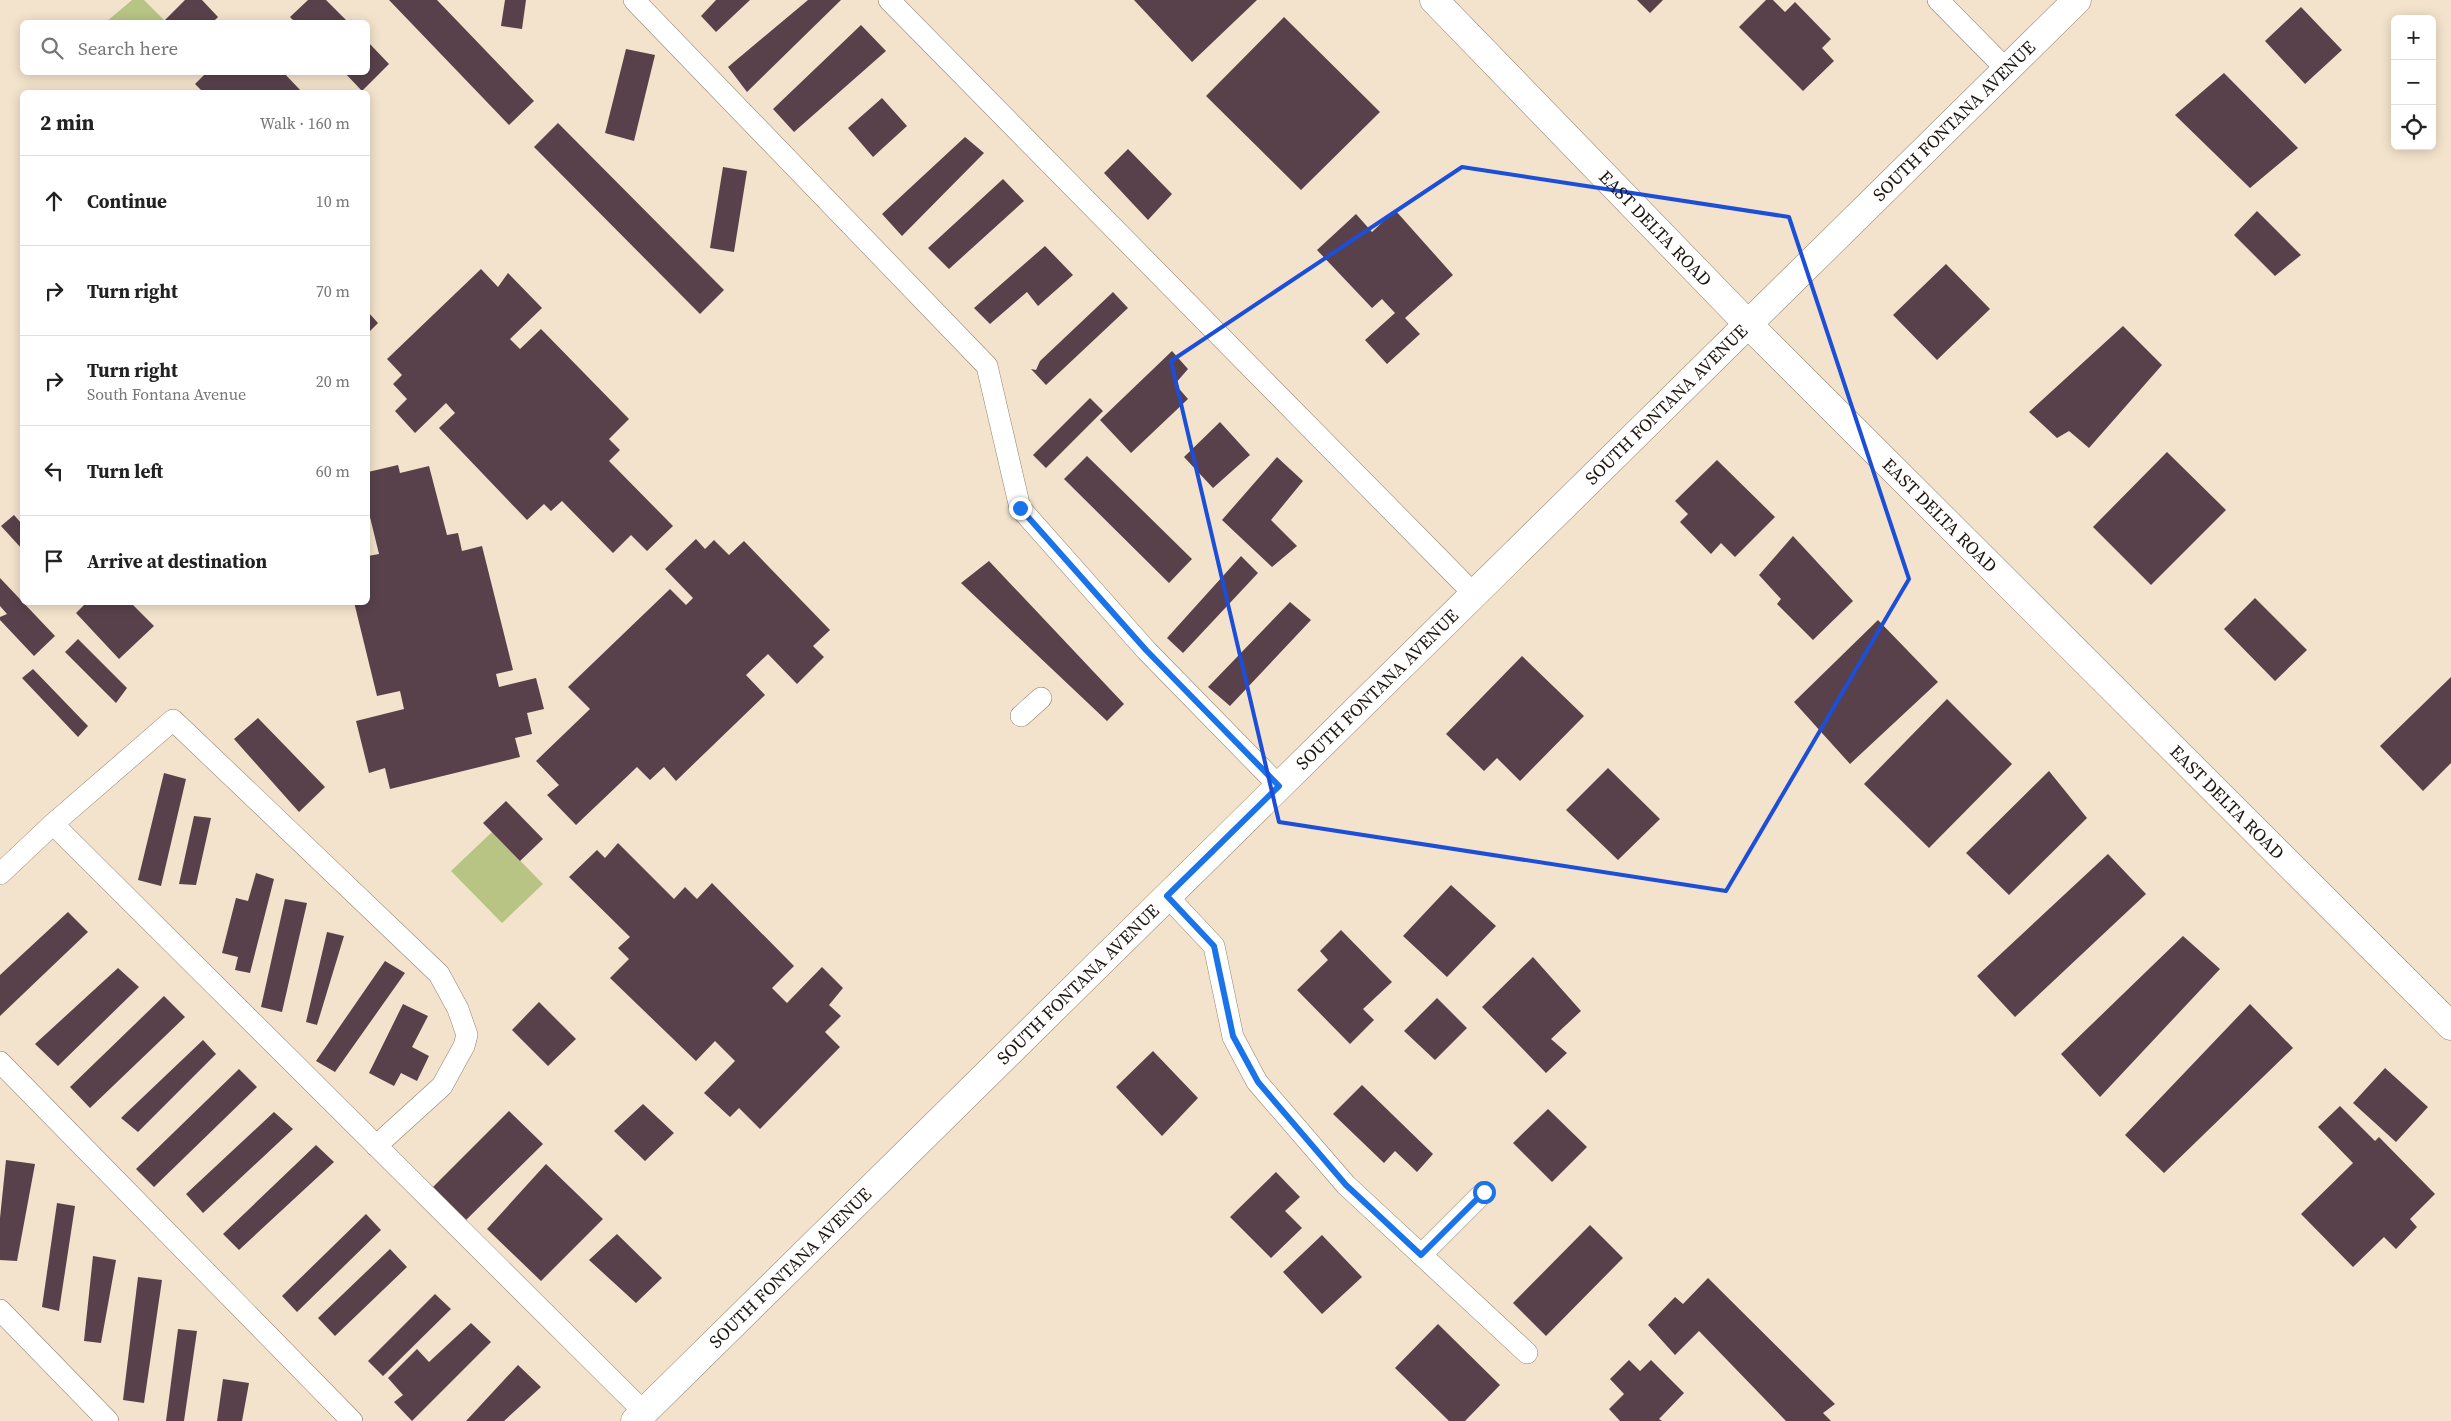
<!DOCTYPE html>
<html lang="en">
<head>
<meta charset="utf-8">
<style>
  body { margin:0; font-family:"Source Serif 4",serif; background:#f6f6f6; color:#222 }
  .controls { position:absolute; right:15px; top:15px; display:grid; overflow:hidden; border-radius:8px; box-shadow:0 2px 12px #0003 }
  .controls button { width:45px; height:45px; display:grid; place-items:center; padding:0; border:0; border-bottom:1px solid #e0e0e0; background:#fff; color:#222; font:25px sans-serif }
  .stop { position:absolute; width:15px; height:15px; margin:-11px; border:4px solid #1a73e8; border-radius:50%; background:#fff }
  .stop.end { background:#1a73e8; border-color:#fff; box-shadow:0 1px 5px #0008 }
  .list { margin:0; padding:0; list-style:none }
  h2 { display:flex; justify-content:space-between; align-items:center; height:65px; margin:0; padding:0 20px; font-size:21px }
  h2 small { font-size:16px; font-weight:400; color:#767676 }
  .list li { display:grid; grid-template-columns:32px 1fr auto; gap:15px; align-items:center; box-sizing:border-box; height:90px; padding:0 20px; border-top:1px solid #e0e0e0 }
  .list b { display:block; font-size:19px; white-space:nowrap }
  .list p { margin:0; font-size:16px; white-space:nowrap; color:#767676 }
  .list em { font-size:16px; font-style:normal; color:#767676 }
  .icon { flex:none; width:28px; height:28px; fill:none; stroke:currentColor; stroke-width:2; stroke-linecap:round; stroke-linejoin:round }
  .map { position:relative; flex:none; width:2451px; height:1421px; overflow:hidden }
  .search { position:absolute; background:#fff; box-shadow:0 2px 12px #0003; left:20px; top:20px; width:350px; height:55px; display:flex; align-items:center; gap:12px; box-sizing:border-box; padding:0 18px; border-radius:8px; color:#767676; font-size:19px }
  .panel { position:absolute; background:#fff; box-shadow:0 2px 12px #0003; left:20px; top:90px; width:350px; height:515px; border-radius:8px }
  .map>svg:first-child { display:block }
  .green { fill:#b7c484 }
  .building { fill:#58414b }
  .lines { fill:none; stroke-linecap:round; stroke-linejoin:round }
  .service-casing { stroke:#8f816b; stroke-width:22 }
  .minor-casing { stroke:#8f816b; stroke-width:29 }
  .service { stroke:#fff; stroke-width:21 }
  .minor { stroke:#fff; stroke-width:28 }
  .route { stroke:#1a73e8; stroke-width:6 }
  .marked { fill:none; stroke:#1d4ed8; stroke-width:4; stroke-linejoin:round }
  .labels { text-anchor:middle; stroke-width:5; stroke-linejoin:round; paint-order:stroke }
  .street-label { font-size:18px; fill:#1d170f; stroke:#fef1de }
</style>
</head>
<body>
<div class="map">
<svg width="2451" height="1421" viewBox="0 0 2451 1421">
  <rect width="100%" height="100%" fill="#f3e3cc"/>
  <path class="green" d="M132,0H144L166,22H106Z
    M492,832L543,884L502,923L451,871Z"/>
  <path class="building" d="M185,0H202L218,17L213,22H166L164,21Z
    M308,0H326L348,22H295L290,17Z
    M389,0H437L534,101L509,125Z
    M505,0H526L522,29L501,26Z
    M716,0H750L716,32L701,16Z
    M808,0H841L747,92L728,67Z
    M1134,0H1257L1192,62Z
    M1637,0H1663L1650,13Z
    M1766,0H1773L1785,12L1795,2L1831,39L1822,48L1834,61L1803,91L1739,27Z
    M2301,7L2342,50L2305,84L2265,41Z
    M1284,17L1380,112L1301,190L1206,96Z
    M861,25L886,51L794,132L773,109Z
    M368,42L389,64L362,91L344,72H368Z
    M626,49L655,55L634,141L605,133Z
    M207,72H283L302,92H203L195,84Z
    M2224,73L2298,148L2250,188L2175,115Z
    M882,98L907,126L873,157L848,128Z
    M558,123L724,290L700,314L534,147Z
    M965,137L984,153L902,236L882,214Z
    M1128,149L1172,194L1148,220L1104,173Z
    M723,167L747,171L734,252L710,248Z
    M1003,179L1024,201L949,269L928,248Z
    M1395,210L1453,275L1405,318L1420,334L1387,364L1365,340L1395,313L1382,299L1372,308L1317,250L1356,214L1372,232Z
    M2257,211L2301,255L2275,276L2234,235Z
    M1045,246L1073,275L1038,306L1027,292L990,324L974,308Z
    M1946,264L1990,309L1937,360L1893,315Z
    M481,269L498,287L508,273L542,308L510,339L520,349L541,329L629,419L609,439L620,450L609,461L673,526L647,551L631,535L613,553L562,501L551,511L544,504L527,520L439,428L455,413L446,403L415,433L395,411L407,399L393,384L402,375L387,359Z
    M1113,292L1128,308L1046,385L1031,369L1036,370L1040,361Z
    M368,312L378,323L368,333Z
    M2123,326L2162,365L2089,448L2069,431L2057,438L2029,412Z
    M1172,351L1188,369L1175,384L1188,399L1131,453L1100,420Z
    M1090,398L1103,411L1046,468L1033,455Z
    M1220,422L1250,455L1213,488L1184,457Z
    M2167,452L2226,510L2151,585L2093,527Z
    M1087,456L1192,559L1169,583L1064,479Z
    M1277,457L1303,481L1271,520L1297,546L1272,567L1222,520Z
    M1717,460L1775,517L1735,557L1721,543L1711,554L1680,522L1688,514L1675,501Z
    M398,465L400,473L429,466L447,535L458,533L462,551L482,546L513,670L496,674L499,687L536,678L544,709L527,713L532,734L515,738L520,757L390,789L385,768L369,773L356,721L404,709L400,691L377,696L354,602H368V556L379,554L368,509V472Z
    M14,515L22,524V549L1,526Z
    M1793,536L1853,601L1813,640L1777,604L1781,599L1759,575Z
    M696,539L705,549L714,540L729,555L744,541L830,630L813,646L824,657L797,684L768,654L746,675L765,695L676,781L664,767L650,780L637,767L576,825L547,795L559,785L536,761L590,709L568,687L670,589L686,605L693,598L665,569Z
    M1241,556L1258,573L1183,653L1167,638Z
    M989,561L1124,704L1107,721L961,583Z
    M0,578L55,636L34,656L0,620V617L7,614L0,606Z
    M2255,598L2307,650L2275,681L2224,629Z
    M87,602H130L154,626L119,659L76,613Z
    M1290,602L1311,620L1230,706L1208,687Z
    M1878,620L1938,682L1850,764L1794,702Z
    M78,639L127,688L116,703L65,652Z
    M1522,656L1584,716L1520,781L1497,758L1484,771L1446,734Z
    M33,669L88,726L78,737L22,678Z
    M2451,677V763L2423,791L2380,746Z
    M1947,699L2012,764L1929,848L1864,784Z
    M258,718L325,787L299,812L234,739Z
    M1608,768L1660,819L1618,860L1566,810Z
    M2049,771L2087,818L2009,895L1966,853Z
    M164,773L186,779L161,886L138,880Z
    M506,801L543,839L520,861L483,823Z
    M194,816L211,818L196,885L179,884Z
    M618,843L674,899L685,887L697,899L712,883L794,966L772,988L787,1003L822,967L843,988L829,1005L841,1016L825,1032L840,1047L760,1129L739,1108L730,1117L704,1093L735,1061L715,1041L696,1061L610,978L629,959L618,948L630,937L569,877L597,850L605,858Z
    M2108,854L2146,894L2015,1017L1977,976Z
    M256,873L274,879L250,973L235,970L238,957L222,953L236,898L248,901Z
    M1451,885L1496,926L1447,977L1403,936Z
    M285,899L307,903L282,1012L261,1007Z
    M68,912L88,932L0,1016V975Z
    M1341,930L1392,982L1363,1009L1374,1020L1350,1044L1297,990L1328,960L1320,951Z
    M327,932L344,936L317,1025L306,1022Z
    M2183,936L2220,969L2100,1097L2061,1054Z
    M1533,957L1581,1011L1551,1039L1567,1053L1546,1073L1482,1007Z
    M385,961L405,973L335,1072L316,1061Z
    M118,968L139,987L58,1066L35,1044Z
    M164,996L185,1017L90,1108L70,1087Z
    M1437,998L1467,1028L1435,1060L1404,1031Z
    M539,1002L576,1039L548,1066L512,1030Z
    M403,1004L428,1016L412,1047L429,1056L417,1081L401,1073L394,1086L369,1073Z
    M2250,1004L2293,1048L2164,1173L2125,1135Z
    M203,1040L216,1054L138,1132L121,1118Z
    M1153,1051L1198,1098L1162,1136L1116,1087Z
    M2385,1068L2428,1107L2396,1142L2353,1103Z
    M239,1069L257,1087L154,1187L136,1169Z
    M1362,1085L1433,1154L1417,1172L1395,1151L1384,1163L1333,1114Z
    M643,1104L674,1133L645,1161L614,1131Z
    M2340,1106L2375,1141L2379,1137L2435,1194L2410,1219L2417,1227L2396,1249L2384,1237L2353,1267L2301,1214L2353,1163L2318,1127Z
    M1548,1109L1587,1147L1552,1182L1513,1143Z
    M509,1111L543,1144L464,1222L431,1189Z
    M274,1112L293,1129L203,1213L186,1194Z
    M316,1145L334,1162L239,1250L223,1234Z
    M6,1160L35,1164L17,1261L0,1260V1218Z
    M546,1164L603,1219L541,1281L487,1229Z
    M1276,1172L1300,1197L1285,1211L1302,1228L1271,1258L1230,1217Z
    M57,1203L75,1206L59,1311L42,1307Z
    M366,1214L381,1230L297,1312L282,1296Z
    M1590,1225L1623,1258L1546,1336L1513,1303Z
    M617,1234L662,1278L636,1303L589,1260Z
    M1322,1235L1362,1277L1322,1314L1283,1272Z
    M390,1249L407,1267L335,1336L318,1318Z
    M93,1256L116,1260L101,1343L84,1341Z
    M138,1277L162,1280L144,1403L123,1400Z
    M1708,1278L1835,1404L1823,1413L1831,1421H1786L1699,1331L1675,1355L1648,1325L1675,1297L1683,1304Z
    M435,1294L451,1309L383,1376L368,1361Z
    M471,1323L491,1342L412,1421L394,1402L403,1395L388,1378L417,1349L429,1362Z
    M1438,1324L1500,1385L1465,1421H1449L1395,1368Z
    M178,1329L197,1331L184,1421H166Z
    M1629,1360L1640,1371L1651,1360L1684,1393L1659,1419L1662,1421H1620L1609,1409L1624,1394L1610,1379Z
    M518,1365L541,1387L504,1421H466Z
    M223,1379L249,1383L242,1421H217Z"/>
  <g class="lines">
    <defs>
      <path id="service" d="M634,0L987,366L1020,508L1146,650L1279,786
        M889,0L1474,594
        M1938,0L2007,70
        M1021,716L1041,698
        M53,824L173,720L439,974L458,1009L467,1035L464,1046L442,1086L376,1146
        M0,874L53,824L644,1412
        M1167,896L1214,946L1233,1037L1257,1082L1346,1185L1527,1353
        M0,1062L352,1421
        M1421,1255L1484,1192
        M0,1310L108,1421"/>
      <g id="minor">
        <path id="s1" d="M1434,0L1748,324L2451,1026"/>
        <path id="s2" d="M635,1421L2077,0"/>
      </g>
    </defs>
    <use href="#service" class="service-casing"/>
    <use href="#minor" class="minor-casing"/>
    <use href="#service" class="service"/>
    <use href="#minor" class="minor"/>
  </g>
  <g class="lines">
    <path class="route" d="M1020,508L1146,650L1279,786L1167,896L1214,946L1233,1036L1258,1082L1346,1185L1421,1255L1484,1192"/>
  </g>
  <path class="marked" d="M1462,167L1789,217L1909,579L1726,891L1279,822L1171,361Z"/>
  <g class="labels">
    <g class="street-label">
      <text dy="6" stroke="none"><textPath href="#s2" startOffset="1852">SOUTH FONTANA AVENUE</textPath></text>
      <text dy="6" stroke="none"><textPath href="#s1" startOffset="318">EAST DELTA ROAD</textPath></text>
      <text dy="6" stroke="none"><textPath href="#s2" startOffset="1448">SOUTH FONTANA AVENUE</textPath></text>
      <text dy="6" stroke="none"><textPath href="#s1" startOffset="722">EAST DELTA ROAD</textPath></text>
      <text dy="6" stroke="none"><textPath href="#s2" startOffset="1042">SOUTH FONTANA AVENUE</textPath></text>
      <text dy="6" stroke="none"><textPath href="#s1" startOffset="1128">EAST DELTA ROAD</textPath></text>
      <text dy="6" stroke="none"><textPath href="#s2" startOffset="622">SOUTH FONTANA AVENUE</textPath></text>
      <text dy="6" stroke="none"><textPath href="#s2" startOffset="218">SOUTH FONTANA AVENUE</textPath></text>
    </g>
  </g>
</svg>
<div class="controls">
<button>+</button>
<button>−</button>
<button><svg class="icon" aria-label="locate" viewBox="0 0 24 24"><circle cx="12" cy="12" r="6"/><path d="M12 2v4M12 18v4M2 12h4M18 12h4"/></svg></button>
</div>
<div class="stop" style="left:1484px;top:1192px"></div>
<div class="stop end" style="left:1020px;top:508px"></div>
<div class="search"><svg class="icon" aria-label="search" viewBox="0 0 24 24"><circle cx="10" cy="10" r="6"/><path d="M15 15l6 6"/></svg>Search here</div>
<section class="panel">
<h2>2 min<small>Walk · 160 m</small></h2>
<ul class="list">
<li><svg class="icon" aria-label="ahead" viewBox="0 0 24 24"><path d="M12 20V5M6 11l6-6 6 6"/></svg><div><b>Continue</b></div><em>10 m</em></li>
<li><svg class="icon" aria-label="right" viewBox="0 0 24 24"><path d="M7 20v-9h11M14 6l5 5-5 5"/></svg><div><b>Turn right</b></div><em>70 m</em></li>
<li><svg class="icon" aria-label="right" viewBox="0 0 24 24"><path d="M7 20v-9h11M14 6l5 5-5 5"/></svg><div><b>Turn right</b><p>South Fontana Avenue</p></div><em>20 m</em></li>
<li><svg class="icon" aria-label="left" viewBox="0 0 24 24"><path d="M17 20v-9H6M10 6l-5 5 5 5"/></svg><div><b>Turn left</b></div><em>60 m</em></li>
<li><svg class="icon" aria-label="arrive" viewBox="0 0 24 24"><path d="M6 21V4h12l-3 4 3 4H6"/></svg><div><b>Arrive at destination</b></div></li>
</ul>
</section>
</div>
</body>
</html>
